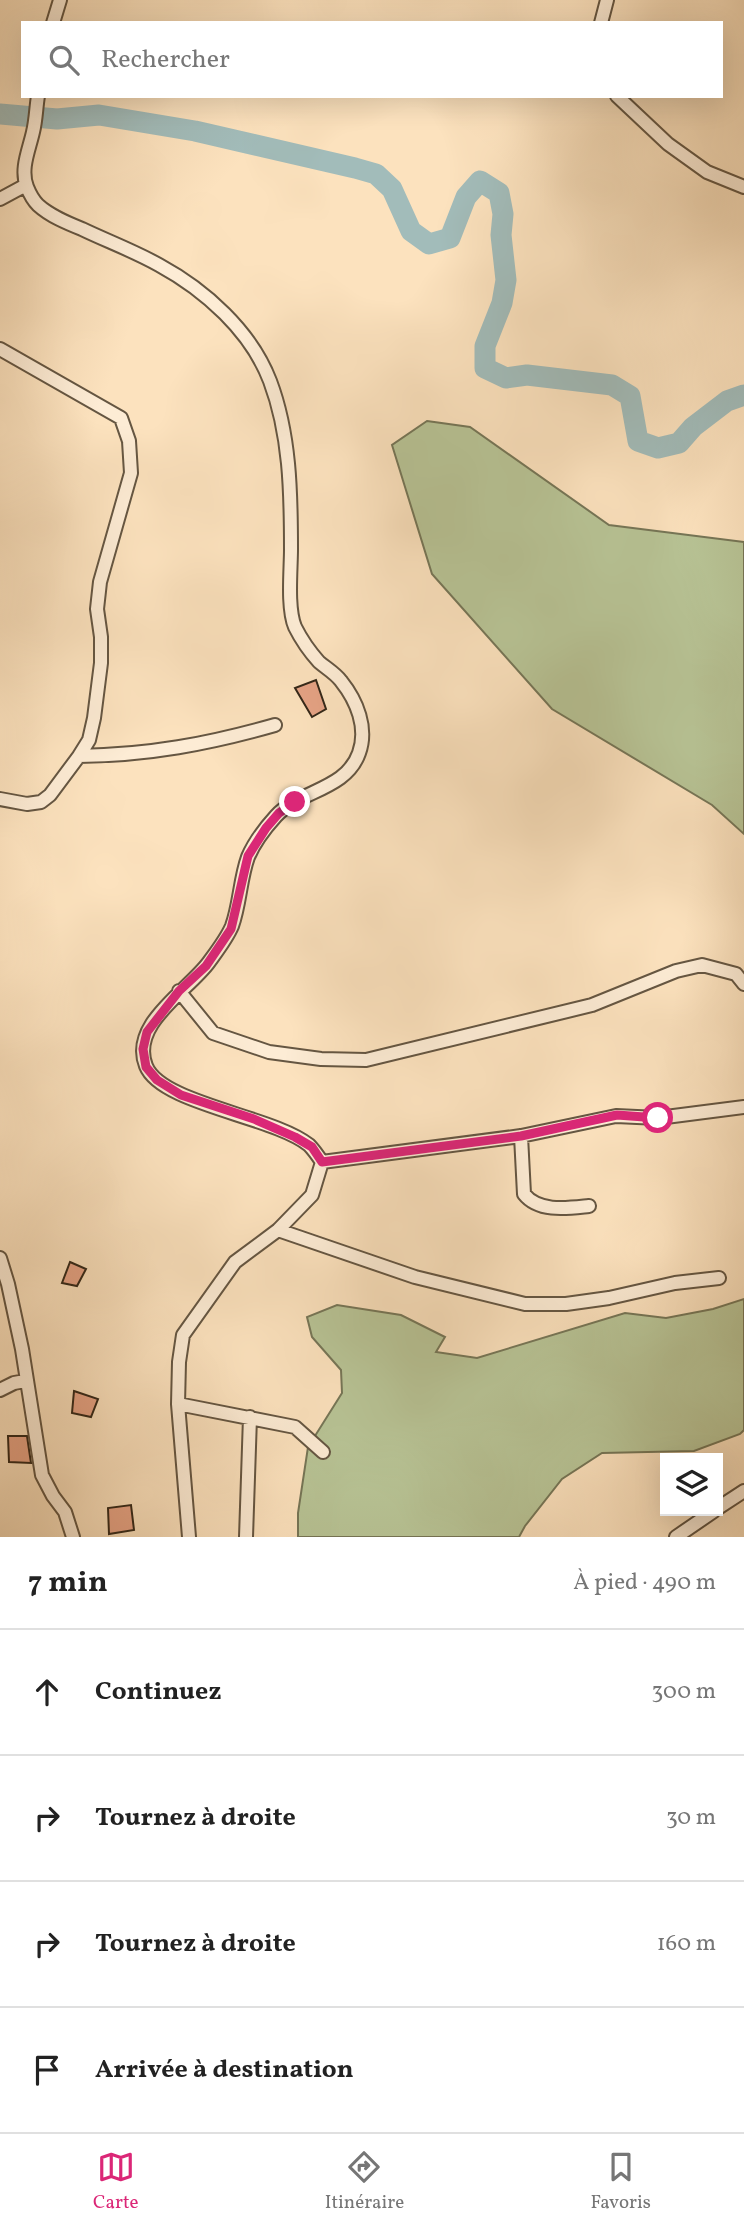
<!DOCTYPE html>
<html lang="fr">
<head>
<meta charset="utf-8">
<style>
  body { margin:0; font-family:Vollkorn,serif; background:#f6f6f6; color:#222 }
  .controls { position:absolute; right:21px; bottom:21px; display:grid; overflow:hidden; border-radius:0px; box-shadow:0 7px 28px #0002 }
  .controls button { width:63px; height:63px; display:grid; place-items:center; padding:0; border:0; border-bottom:2px solid #e0e0e0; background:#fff; color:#222; font:35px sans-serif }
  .stop { position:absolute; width:21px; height:21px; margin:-16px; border:5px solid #db2777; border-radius:50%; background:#fff }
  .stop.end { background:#db2777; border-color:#fff; box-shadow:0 2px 7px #0008 }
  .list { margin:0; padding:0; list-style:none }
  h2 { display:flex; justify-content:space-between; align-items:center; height:91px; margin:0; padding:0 28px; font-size:30px }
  h2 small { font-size:23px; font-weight:400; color:#767676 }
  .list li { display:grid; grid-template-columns:46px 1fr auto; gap:21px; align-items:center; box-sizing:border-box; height:126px; padding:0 28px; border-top:2px solid #e0e0e0 }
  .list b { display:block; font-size:26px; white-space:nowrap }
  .list em { font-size:23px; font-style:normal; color:#767676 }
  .icon { flex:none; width:38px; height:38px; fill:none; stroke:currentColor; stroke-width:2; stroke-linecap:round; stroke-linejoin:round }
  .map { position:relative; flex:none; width:744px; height:1537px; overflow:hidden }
  .search { position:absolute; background:#fff; box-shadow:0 7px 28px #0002; left:21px; right:21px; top:21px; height:77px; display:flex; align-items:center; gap:18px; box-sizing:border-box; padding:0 24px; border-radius:0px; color:#767676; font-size:26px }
  .sheet { height:595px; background:#fff }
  nav { display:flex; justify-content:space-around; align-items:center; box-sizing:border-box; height:98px; border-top:2px solid #e0e0e0; background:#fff; font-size:19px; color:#767676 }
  nav a { display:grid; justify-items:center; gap:4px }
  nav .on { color:#db2777 }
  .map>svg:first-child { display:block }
  .green { fill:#b8c496; stroke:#767657; stroke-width:2 }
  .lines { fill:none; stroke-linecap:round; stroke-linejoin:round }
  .river { stroke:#a2bcba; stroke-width:21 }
  .building { fill:#e6a385; stroke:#332718; stroke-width:2 }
  .minor-casing { stroke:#655642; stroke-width:16 }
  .minor { stroke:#fdecd5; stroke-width:12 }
  .route { stroke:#db2777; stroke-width:9 }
</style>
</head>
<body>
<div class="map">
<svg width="744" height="1537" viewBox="0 0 744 1537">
  <rect width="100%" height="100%" fill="#fce2be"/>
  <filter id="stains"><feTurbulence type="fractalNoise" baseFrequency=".00286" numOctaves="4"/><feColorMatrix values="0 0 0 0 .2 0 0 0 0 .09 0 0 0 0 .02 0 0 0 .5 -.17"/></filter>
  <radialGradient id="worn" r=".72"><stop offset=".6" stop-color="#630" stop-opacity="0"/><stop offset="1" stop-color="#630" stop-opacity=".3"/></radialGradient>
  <path class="green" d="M427,421L470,427L609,525L744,542V834L712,805L552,709L432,574L392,445Z
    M744,1299V1430L740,1434L694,1451L602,1453L562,1479L525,1526L519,1537H298V1513L308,1447L342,1393L341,1370L312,1337L307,1317L337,1305L401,1315L445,1337L436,1352L477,1358L625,1313L666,1318L713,1309Z"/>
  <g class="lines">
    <path class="river" d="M0,114L57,119L99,115L195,131L355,168L376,174L392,189L411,231L429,244L450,238L466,197L480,181L499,193L503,214L501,235L506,280L502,303L485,346V368L506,378L527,375L612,385L630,396L638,441L658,448L679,443L693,427L727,401L744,395"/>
  </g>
  <path class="building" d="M316,680L326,709L312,717L295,688Z
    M70,1262L86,1269L77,1286L62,1283Z
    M74,1391L98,1399L91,1417L72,1413Z
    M8,1436H27L31,1463L9,1462Z
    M131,1505L134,1530L109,1534L108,1508Z"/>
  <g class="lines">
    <defs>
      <path id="minor" d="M53,23L60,0
        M601,23L607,0
        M38,96C36,108 36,120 33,132C29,150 20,169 27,187C29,192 34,201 38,205C50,216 67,223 82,229C107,241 134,251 159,265C205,290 251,331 270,381C290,434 291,492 291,549C291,570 287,608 295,627C301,639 310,652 319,662C326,668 335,673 341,681C357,701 368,728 359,753C346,790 300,790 276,816C266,827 254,843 248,857C240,879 240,904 232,926C227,938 217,951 209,962C189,990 129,1024 146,1066C161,1104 273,1116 309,1145C314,1150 318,1156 322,1162L312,1195L278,1230L235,1262L183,1335L179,1362L178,1404L189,1537
        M617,96L668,144L707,172L744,187
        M0,199L26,185
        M0,349L121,418L129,441L131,473L100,582L97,609L101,637V663L94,718L89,740L79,756L50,795L41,802L27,804L0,799
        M79,756C149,755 208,744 275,725
        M179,991L213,1033L269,1052L321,1059L366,1060L592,1005L676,971L702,965L736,974L744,984
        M521,1136L524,1194C539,1213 569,1208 589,1206
        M322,1162L521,1136L616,1116L658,1118L744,1107
        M278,1230L415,1277L525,1304H566L609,1298L675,1283L719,1278
        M0,1258L8,1284L22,1349L42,1475L53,1496L65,1512L73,1537
        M0,1390L14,1383L25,1381
        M178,1404L295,1427L323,1452
        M718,1508L744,1491
        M246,1537L250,1417
        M676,1537L714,1511"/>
    </defs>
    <use href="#minor" class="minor-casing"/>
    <use href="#minor" class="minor"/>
  </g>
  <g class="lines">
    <path class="route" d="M295,802L279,813L266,828L248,856L231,929L206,966L179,991L147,1032L143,1049L146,1067L157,1080L181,1095L254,1119L295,1137L312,1147L322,1162L521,1136L617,1115L658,1118"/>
  </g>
  <rect width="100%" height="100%" filter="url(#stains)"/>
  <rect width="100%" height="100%" fill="url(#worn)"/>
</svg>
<div class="controls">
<button><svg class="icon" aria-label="layers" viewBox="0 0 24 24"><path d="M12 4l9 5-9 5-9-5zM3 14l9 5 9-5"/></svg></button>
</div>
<div class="stop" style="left:658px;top:1118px"></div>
<div class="stop end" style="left:295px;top:802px"></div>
<div class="search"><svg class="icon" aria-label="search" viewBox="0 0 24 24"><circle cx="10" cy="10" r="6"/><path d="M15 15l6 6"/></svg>Rechercher</div>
</div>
<section class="sheet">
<h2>7 min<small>À pied · 490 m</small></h2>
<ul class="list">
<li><svg class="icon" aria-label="ahead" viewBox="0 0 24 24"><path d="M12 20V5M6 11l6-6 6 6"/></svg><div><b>Continuez</b></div><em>300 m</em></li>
<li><svg class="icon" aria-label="right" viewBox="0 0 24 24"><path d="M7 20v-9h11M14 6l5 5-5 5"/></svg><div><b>Tournez à droite</b></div><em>30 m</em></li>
<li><svg class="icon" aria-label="right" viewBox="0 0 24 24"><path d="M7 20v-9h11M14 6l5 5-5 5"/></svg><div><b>Tournez à droite</b></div><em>160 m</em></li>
<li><svg class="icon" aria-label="arrive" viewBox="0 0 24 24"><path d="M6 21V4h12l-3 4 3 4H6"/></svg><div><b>Arrivée à destination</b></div></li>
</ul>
</section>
<nav>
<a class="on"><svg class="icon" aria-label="map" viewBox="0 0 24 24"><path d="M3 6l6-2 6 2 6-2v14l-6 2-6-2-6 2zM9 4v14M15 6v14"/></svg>Carte</a>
<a><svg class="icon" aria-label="directions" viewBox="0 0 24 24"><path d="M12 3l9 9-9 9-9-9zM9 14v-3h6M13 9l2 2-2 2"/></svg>Itinéraire</a>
<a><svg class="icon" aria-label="saved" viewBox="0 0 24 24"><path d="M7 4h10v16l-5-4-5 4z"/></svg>Favoris</a>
</nav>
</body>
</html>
